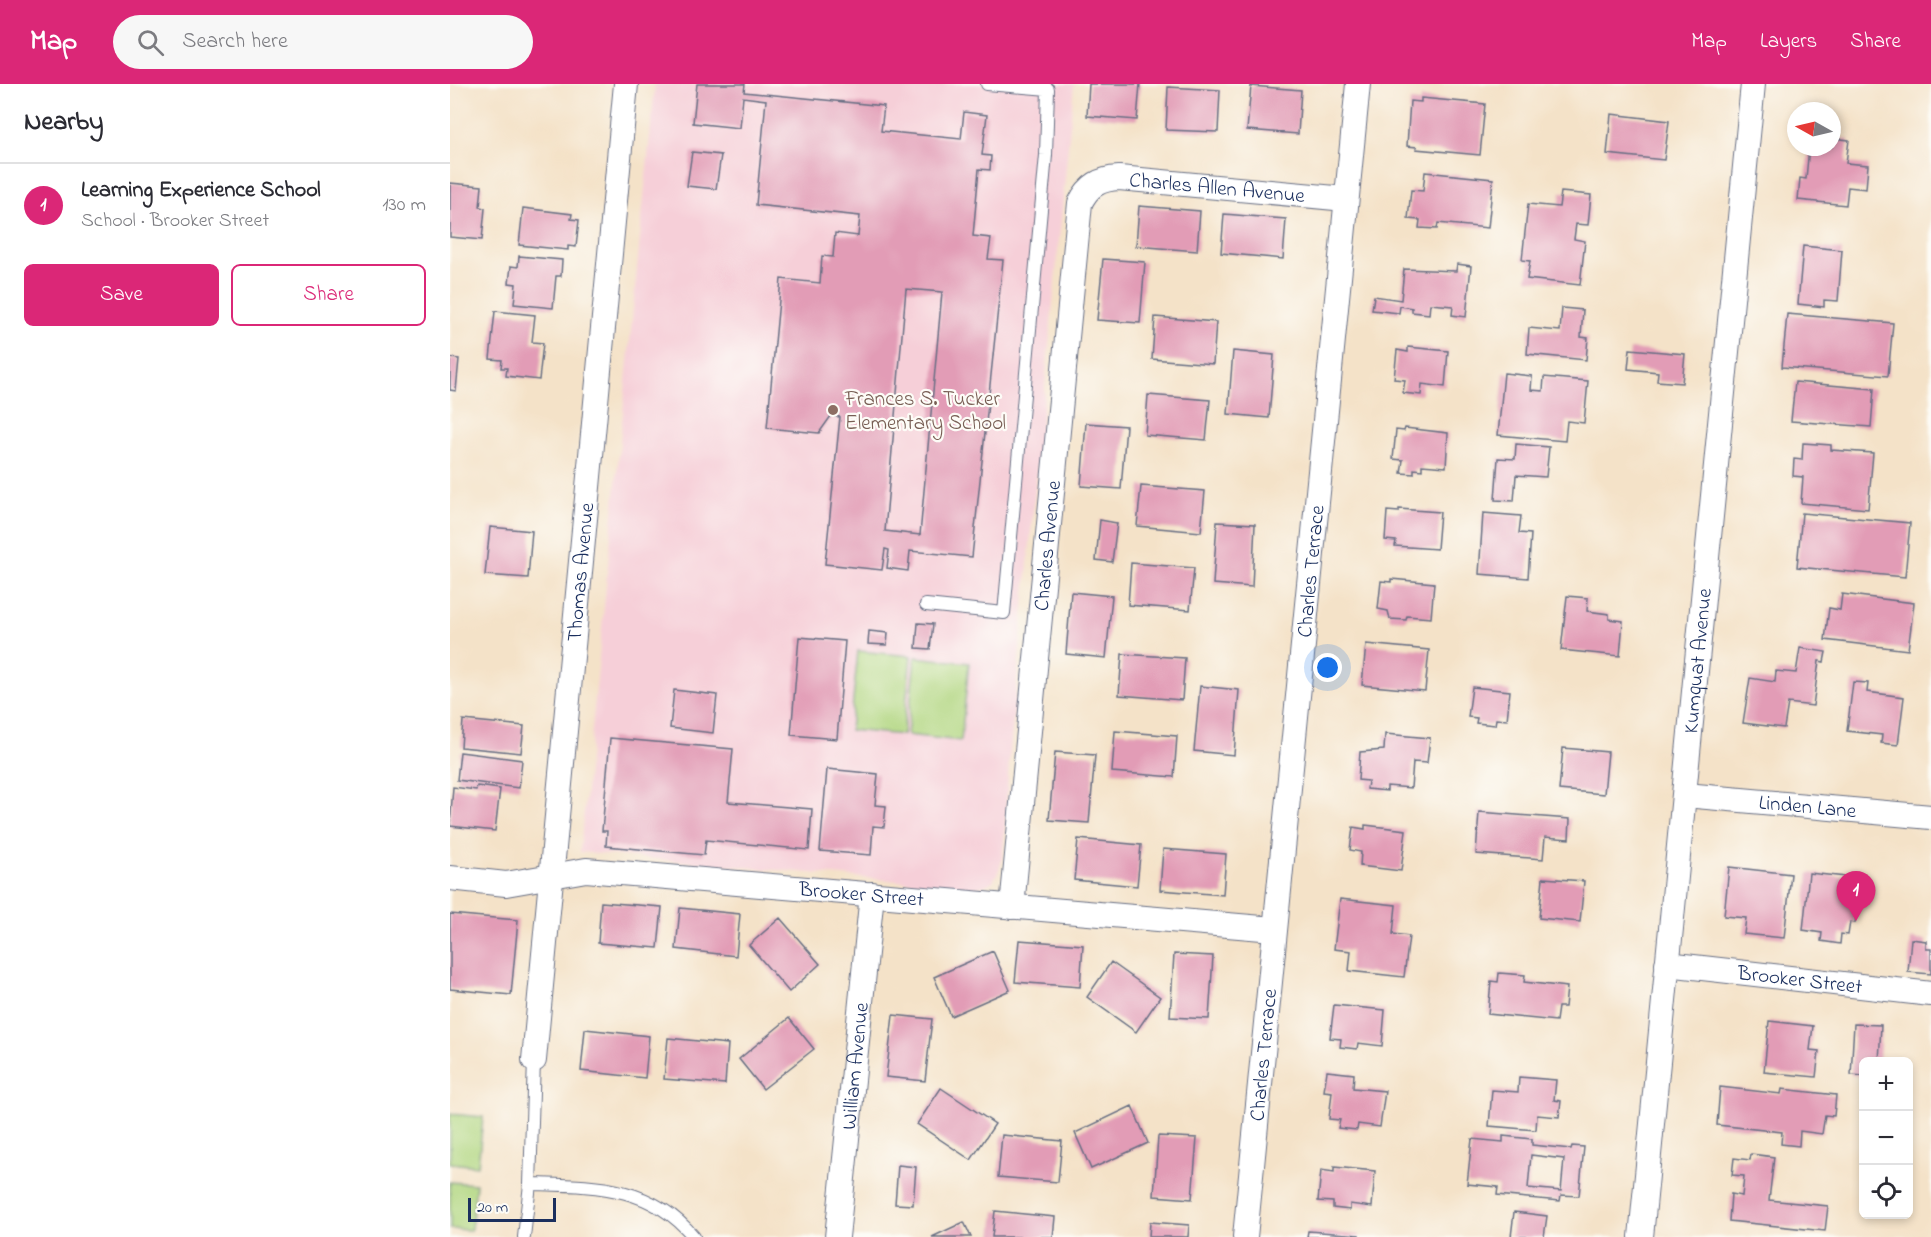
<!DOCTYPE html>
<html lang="en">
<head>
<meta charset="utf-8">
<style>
  body { margin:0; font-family:"Indie Flower",sans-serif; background:#f7f7f7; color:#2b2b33 }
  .controls { position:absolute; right:18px; bottom:18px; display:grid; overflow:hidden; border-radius:9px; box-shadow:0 3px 9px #0003 }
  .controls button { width:54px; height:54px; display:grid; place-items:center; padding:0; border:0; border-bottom:2px solid #e1e1e2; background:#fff; color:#2b2b33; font:30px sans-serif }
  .compass { position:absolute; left:1337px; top:18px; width:54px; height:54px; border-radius:50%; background:#fff; box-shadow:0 3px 9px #0003; rotate:278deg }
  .scale { position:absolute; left:18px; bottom:15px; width:88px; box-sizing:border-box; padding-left:6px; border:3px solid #1b2f5e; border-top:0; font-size:16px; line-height:21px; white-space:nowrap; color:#1b2f5e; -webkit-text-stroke:4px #fdfcf7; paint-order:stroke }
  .you { position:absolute; left:878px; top:584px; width:21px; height:21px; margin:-15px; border:4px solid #fff; border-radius:50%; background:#1a73e8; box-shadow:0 0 0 9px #1a73e833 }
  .badge { display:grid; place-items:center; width:39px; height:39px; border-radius:50%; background:#db2777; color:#fff; font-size:20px; font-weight:700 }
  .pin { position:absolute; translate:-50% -50px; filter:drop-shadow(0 2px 3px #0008) }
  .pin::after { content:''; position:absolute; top:32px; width:21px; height:18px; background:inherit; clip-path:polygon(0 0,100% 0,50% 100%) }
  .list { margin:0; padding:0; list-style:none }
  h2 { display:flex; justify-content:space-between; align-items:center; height:78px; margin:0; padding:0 24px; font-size:26px }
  h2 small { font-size:20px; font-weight:400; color:#7c7c81 }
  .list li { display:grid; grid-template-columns:39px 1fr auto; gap:18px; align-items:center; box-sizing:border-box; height:84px; padding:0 24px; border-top:2px solid #e1e1e2 }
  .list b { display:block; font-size:22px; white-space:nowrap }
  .list p { margin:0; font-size:20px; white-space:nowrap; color:#7c7c81 }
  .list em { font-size:20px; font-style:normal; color:#7c7c81 }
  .actions { display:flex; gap:12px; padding:18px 24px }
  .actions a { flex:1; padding:14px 0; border:2px solid #db2777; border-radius:9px; text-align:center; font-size:21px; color:#db2777 }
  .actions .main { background:#db2777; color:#fff }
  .icon { flex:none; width:33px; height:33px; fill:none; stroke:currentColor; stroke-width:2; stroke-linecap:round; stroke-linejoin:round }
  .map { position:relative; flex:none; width:1481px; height:1153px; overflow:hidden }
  header { display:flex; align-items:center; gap:36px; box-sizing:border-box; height:84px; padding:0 30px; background:#db2777; color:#fff }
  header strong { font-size:28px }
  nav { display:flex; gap:33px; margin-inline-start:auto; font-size:21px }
  .search { width:420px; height:54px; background:#f7f7f7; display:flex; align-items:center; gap:15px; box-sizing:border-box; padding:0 21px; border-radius:33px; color:#7c7c81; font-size:22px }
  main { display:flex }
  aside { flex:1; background:#fff }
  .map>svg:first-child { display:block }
  .built { fill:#f6cfd8 }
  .green { fill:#b1d680; stroke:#66826f; stroke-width:1.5 }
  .building { fill:#e29cb6; fill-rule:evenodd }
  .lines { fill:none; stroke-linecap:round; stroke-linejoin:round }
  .service-casing { stroke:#676e83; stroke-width:14 }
  .minor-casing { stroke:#676e83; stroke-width:26 }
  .service { stroke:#fff; stroke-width:12 }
  .minor { stroke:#fff; stroke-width:24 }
  .education-dot { fill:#8d6e63; stroke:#fdfcf7; stroke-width:2 }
  .labels { text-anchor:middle; stroke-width:4.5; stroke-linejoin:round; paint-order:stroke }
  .street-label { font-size:21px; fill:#1b2f5e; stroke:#fdfcf7 }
  .education-label { font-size:21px; fill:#785e54; stroke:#fdfcf7; text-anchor:start }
</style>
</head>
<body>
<header>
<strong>Map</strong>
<div class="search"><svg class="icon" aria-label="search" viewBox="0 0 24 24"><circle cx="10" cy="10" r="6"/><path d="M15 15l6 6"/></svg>Search here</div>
<nav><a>Map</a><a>Layers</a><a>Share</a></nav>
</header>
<main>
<aside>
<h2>Nearby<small></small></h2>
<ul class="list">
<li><span class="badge">1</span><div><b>Learning Experience School</b><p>School · Brooker Street</p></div><em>130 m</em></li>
</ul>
<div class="actions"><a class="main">Save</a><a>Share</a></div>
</aside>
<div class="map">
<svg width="1481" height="1153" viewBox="0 0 1481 1153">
  <rect width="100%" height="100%" fill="#fdfcf7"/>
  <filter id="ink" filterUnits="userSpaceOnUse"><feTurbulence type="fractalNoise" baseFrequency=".0167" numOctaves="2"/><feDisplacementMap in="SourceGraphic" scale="12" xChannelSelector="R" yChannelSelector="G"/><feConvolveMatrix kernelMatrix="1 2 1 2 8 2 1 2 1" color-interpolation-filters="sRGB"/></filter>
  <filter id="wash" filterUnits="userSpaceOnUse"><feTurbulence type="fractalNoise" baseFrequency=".008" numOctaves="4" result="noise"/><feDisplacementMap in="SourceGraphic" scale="24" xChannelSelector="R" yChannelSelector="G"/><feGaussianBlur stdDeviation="1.35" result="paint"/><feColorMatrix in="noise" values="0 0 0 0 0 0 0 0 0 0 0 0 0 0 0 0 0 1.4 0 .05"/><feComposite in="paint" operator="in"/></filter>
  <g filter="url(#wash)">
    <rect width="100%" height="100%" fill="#f4e2c8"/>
    <path class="built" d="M205,0H624L559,678L553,772L549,786L543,797L534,802L523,804L130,768Z"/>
    <path class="green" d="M408,567L461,572L453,651L400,646Z
      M465,573L519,579L511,657L457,651Z
      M0,1030L33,1033L28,1082L0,1079Z
      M0,1098L26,1100L21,1146L0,1145Z"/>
    <g id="blocks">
      <path class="building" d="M247,0H295L294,8L434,22L431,47L511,55L514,28L537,31L532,71L541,72L540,86L529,85L523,152L541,154L538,175L553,176L522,473L460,467L458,487L437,484L439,466L435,465L432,486L375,480L390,333L381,332L369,349L317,344L331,195L370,199L372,172L383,173L385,149L408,152L410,132L306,121L316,16L293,13L290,44L243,39ZM456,205L492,208L470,451L435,447Z
        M639,0H690L687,36L637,32Z
        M801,2L851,6L848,50L797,46Z
        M718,3L770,6L768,48L716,46Z
        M971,14L1035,20L1030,71L966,65L967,63L957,62L960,17L971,18Z
        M1161,30L1219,37L1214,76L1157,70Z
        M1382,54L1399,56L1396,79L1418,81L1416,105L1398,103L1396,121L1348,116L1350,94L1356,95L1359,63H1382Z
        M242,68L271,71L266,105L237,102Z
        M975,88L1043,95L1038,144L988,139L987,145L969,144L970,136L958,135L961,106L973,107Z
        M0,99L32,102L30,123L35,124L32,156L0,153Z
        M1111,108L1141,111L1138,141L1126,140L1124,155L1135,157L1130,201L1077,195L1080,177L1072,176L1078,120L1109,123Z
        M689,122L750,127L747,167L686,162Z
        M73,124L122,130L121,135L129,136L126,163L118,162V166L69,161Z
        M774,130L836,135L833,175L771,169Z
        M1353,162L1392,166L1388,217L1374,216V223L1348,220Z
        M69,172L112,176L111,192H106L103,224L64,220L66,200L59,199L61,182L68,183Z
        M653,175L695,178L690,239L647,236Z
        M1007,180L1021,182L1016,233L1002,231L1003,222L980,220L979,230L962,228V224L950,222L949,229L922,226L924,212L951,216L954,185L1006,187Z
        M1112,224L1133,226L1131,253L1138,254L1136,276L1077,270L1079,244L1110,247Z
        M45,227L85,231L82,258L93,259L89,296L56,292L57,284H51L52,276L40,275Z
        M1337,230L1443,239L1438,292L1332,283Z
        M705,233L766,238L763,280L702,275Z
        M958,263L998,267L995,303L972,300L971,311L953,309L955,296L944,295L947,266L958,268Z
        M1180,265L1235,270L1232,299L1207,297L1208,288L1178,285Z
        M783,267L824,271L819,334L778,330Z
        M0,274L9,275L6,307L0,306Z
        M1054,289L1082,292L1081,306L1093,307L1094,293L1138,297L1134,339L1117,337L1115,357L1048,351Z
        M1345,298L1424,305L1421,343L1341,337Z
        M698,311L760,316L756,356L695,351Z
        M636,339L676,342L671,405L631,402Z
        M955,344L998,349L996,383L972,381V386L964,385V390L951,389L953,376L943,375L946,346L954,347Z
        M1353,359L1381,361V366L1423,369L1418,425L1351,419L1353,393L1343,392L1344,375L1352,376Z
        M1066,360L1099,363L1096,393L1066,391L1064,417L1045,416L1048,374L1065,375Z
        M691,402L755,407L751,448L687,442Z
        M949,425L990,428L987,465L945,462L946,457L935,456L937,427L949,428Z
        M1033,429L1071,432L1069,449L1081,450L1078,494L1029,490Z
        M1352,429L1460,439L1455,493L1347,483Z
        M650,436L667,439L662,478L646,476Z
        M767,438L805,440L802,503L763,500Z
        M40,443L82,447L78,494L35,491Z
        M681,479L744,484L740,526L678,521Z
        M941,495L984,499L981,534L957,532L956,536L940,535L938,527L928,525L931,497L941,498Z
        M621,508L662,512L656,574L616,570Z
        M1392,510L1464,519L1458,566L1375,556L1379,524L1390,526Z
        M1117,512L1138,514L1137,527L1159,530V535L1173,537L1170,572L1111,566Z
        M468,539L483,540L480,565L466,564Z
        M419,547L438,549L437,561L418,560Z
        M349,553L395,557L387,655L341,651Z
        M916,560L979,566L975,607L912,601Z
        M1350,564L1376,568L1374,578L1369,577L1363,622L1338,619L1334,644L1293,639L1300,594L1325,598L1326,587L1346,589Z
        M672,570L735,574L732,616L669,611Z
        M1403,598L1418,599L1417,608L1454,613L1448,661L1431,659L1432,651L1397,647Z
        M750,602L789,606L784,671L744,667Z
        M1022,603L1060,607L1057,636L1046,635L1045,641L1026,639L1027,634L1018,633Z
        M224,606L267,611L263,649L220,644Z
        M13,636L74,642L71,669L11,663Z
        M665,647L727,652L724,693L662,688Z
        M935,650L980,654L977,679L963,678L961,704L937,702V707L917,705L918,697L908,696L910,668L934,666Z
        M160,654L283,665L278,718L362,725L359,766L256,756L254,771L156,762L157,747H152Z
        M1113,664L1158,668L1154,710L1109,706Z
        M10,668L72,676L69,704L7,696Z
        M605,668L645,671L639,739L599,736Z
        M377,685L428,690L425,721L436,722L434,743L423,742L421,771L370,767Z
        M27,702L50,705L45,747L0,742L3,703L26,706Z
        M1029,728L1120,735L1119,755L1095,753L1093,775L1026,770Z
        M915,741L956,746L951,787L910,782L911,768L900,766L903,743L915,745Z
        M628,755L691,761L687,802L624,796Z
        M713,765L776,770L773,811L710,806Z
        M1279,783L1341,790L1334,854L1294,850L1296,834L1274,832Z
        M1359,789L1396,793L1395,804L1402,805L1400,825L1407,826L1405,839L1400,838L1398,851L1391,850L1390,860L1371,857L1372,849L1353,846Z
        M1093,794L1134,797L1130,838L1089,834Z
        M890,815L946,821L943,850L959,852L954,893L899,887L901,867L884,865Z
        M151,818L212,823L208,864L148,859Z
        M230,824L290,830L286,872L226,865Z
        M0,830L68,836L61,911L0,905Z
        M330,834L370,880L339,908L299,861Z
        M1461,855L1476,857V865H1481V890L1458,888Z
        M569,856L633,861L630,903L565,898Z
        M543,867L560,906L501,932L484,893Z
        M724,870L763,872L759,935L720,933Z
        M661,878L710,913L686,948L637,913Z
        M1049,889L1075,891L1074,898L1117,903L1115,923H1108L1106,937L1038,930L1041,897L1048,898Z
        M884,921L935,926L932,962L908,959L907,965L890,963L891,955L880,954Z
        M443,931L482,935L475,997L436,993Z
        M339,934L364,965L313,1005L289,975Z
        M1319,937L1363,942L1360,966L1369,967L1366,993L1314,988Z
        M1404,940L1431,941L1429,978H1414V992L1401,991Z
        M135,945L199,952L195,994L131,987Z
        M218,954L278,960L275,1000L214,995Z
        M877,987L904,990L903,1004L935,1007L930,1043L908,1040L907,1046L888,1044L890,1036L879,1035L882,1008L874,1007Z
        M1069,993L1106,996L1104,1016L1111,1017L1109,1033L1087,1031L1086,1046L1039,1042L1042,1006L1068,1008Z
        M1270,1003L1331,1010L1332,1005L1386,1011L1384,1032L1375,1031L1372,1050L1350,1047L1349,1062L1331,1060L1332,1048L1267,1041Z
        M491,1004L545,1040L521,1076L467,1040Z
        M682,1022L698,1059L641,1085L625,1049Z
        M552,1051L612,1057L608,1098L548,1093Z
        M708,1052L747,1054L742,1115L704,1112Z
        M1053,1052L1082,1055V1061L1121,1065L1122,1062L1134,1063L1129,1112L1111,1111L1110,1117L1047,1111L1048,1103L1017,1100L1022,1055L1053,1058ZM1081,1071L1114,1075L1111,1107L1078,1104Z
        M1301,1070L1324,1073L1319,1116L1378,1122L1375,1147L1279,1137L1281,1110L1292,1112L1294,1092L1282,1091L1284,1074L1300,1076Z
        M448,1081L466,1083L463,1121L445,1120Z
        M884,1083L925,1087L922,1123L900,1120V1126L883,1124V1118L868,1117L871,1086L884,1088Z
        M545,1127L605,1133L603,1153H542Z
        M1064,1128L1097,1132L1094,1153H1061Z
        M514,1138L521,1153H482Z
        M700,1138L739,1141L738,1153H699Z
        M858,1147L909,1151V1153H857Z"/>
    </g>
  </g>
  <g filter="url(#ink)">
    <use href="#blocks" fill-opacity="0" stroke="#676e83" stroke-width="1.5"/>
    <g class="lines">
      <defs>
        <path id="service" d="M476,521L554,529L596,71L598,5L537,0
          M84,976L80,1100C144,1102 200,1100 244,1153
          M74,1153L80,1100"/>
        <g id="minor">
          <path id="s1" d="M1235,711L1481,733"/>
          <path id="s2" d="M0,794L56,800L136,786L824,845"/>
          <path id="s3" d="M562,823L630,119C639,101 650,95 669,94L896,115"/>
          <path id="s4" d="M1217,880L1481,910"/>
          <path id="s5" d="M84,976L176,0"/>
          <path id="s6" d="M387,1153L422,810"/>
          <path id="s7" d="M795,1153L908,0"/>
          <path id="s8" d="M1191,1153L1303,0"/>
        </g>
      </defs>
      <use href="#service" class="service-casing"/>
      <use href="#minor" class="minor-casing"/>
      <use href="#service" class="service"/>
      <use href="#minor" class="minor"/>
    </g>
  </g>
  <circle class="education-dot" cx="383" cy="326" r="6"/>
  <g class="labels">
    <g class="street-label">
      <text dy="7" stroke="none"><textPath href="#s3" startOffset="855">Charles Allen Avenue</textPath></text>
      <text dy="7" stroke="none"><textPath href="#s3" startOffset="363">Charles Avenue</textPath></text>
      <text dy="7" stroke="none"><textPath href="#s7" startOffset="669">Charles Terrace</textPath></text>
      <text dy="7" stroke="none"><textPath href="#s5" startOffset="490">Thomas Avenue</textPath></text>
      <text dy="7" stroke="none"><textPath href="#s8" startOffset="579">Kumquat Avenue</textPath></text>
      <text dy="7" stroke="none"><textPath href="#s1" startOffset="123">Linden Lane</textPath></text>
      <text dy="7" stroke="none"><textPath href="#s2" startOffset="414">Brooker Street</textPath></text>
      <text dy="7" stroke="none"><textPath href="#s4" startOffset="134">Brooker Street</textPath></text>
      <text dy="7" stroke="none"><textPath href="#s7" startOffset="183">Charles Terrace</textPath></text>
      <text dy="7" stroke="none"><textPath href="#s6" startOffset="172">William Avenue</textPath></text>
    </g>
    <g class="education-label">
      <text x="395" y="321">Frances S. Tucker<tspan x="395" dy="24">Elementary School</tspan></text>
    </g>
  </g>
</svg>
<div class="controls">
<button>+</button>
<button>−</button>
<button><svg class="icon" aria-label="locate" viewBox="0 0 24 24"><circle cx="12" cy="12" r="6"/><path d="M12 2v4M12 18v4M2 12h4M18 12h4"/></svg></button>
</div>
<svg class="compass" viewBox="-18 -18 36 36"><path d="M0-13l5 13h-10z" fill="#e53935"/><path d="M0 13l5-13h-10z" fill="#7c7c81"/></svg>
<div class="scale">20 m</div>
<div class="you"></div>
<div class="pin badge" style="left:1406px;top:837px">1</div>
</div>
</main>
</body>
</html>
